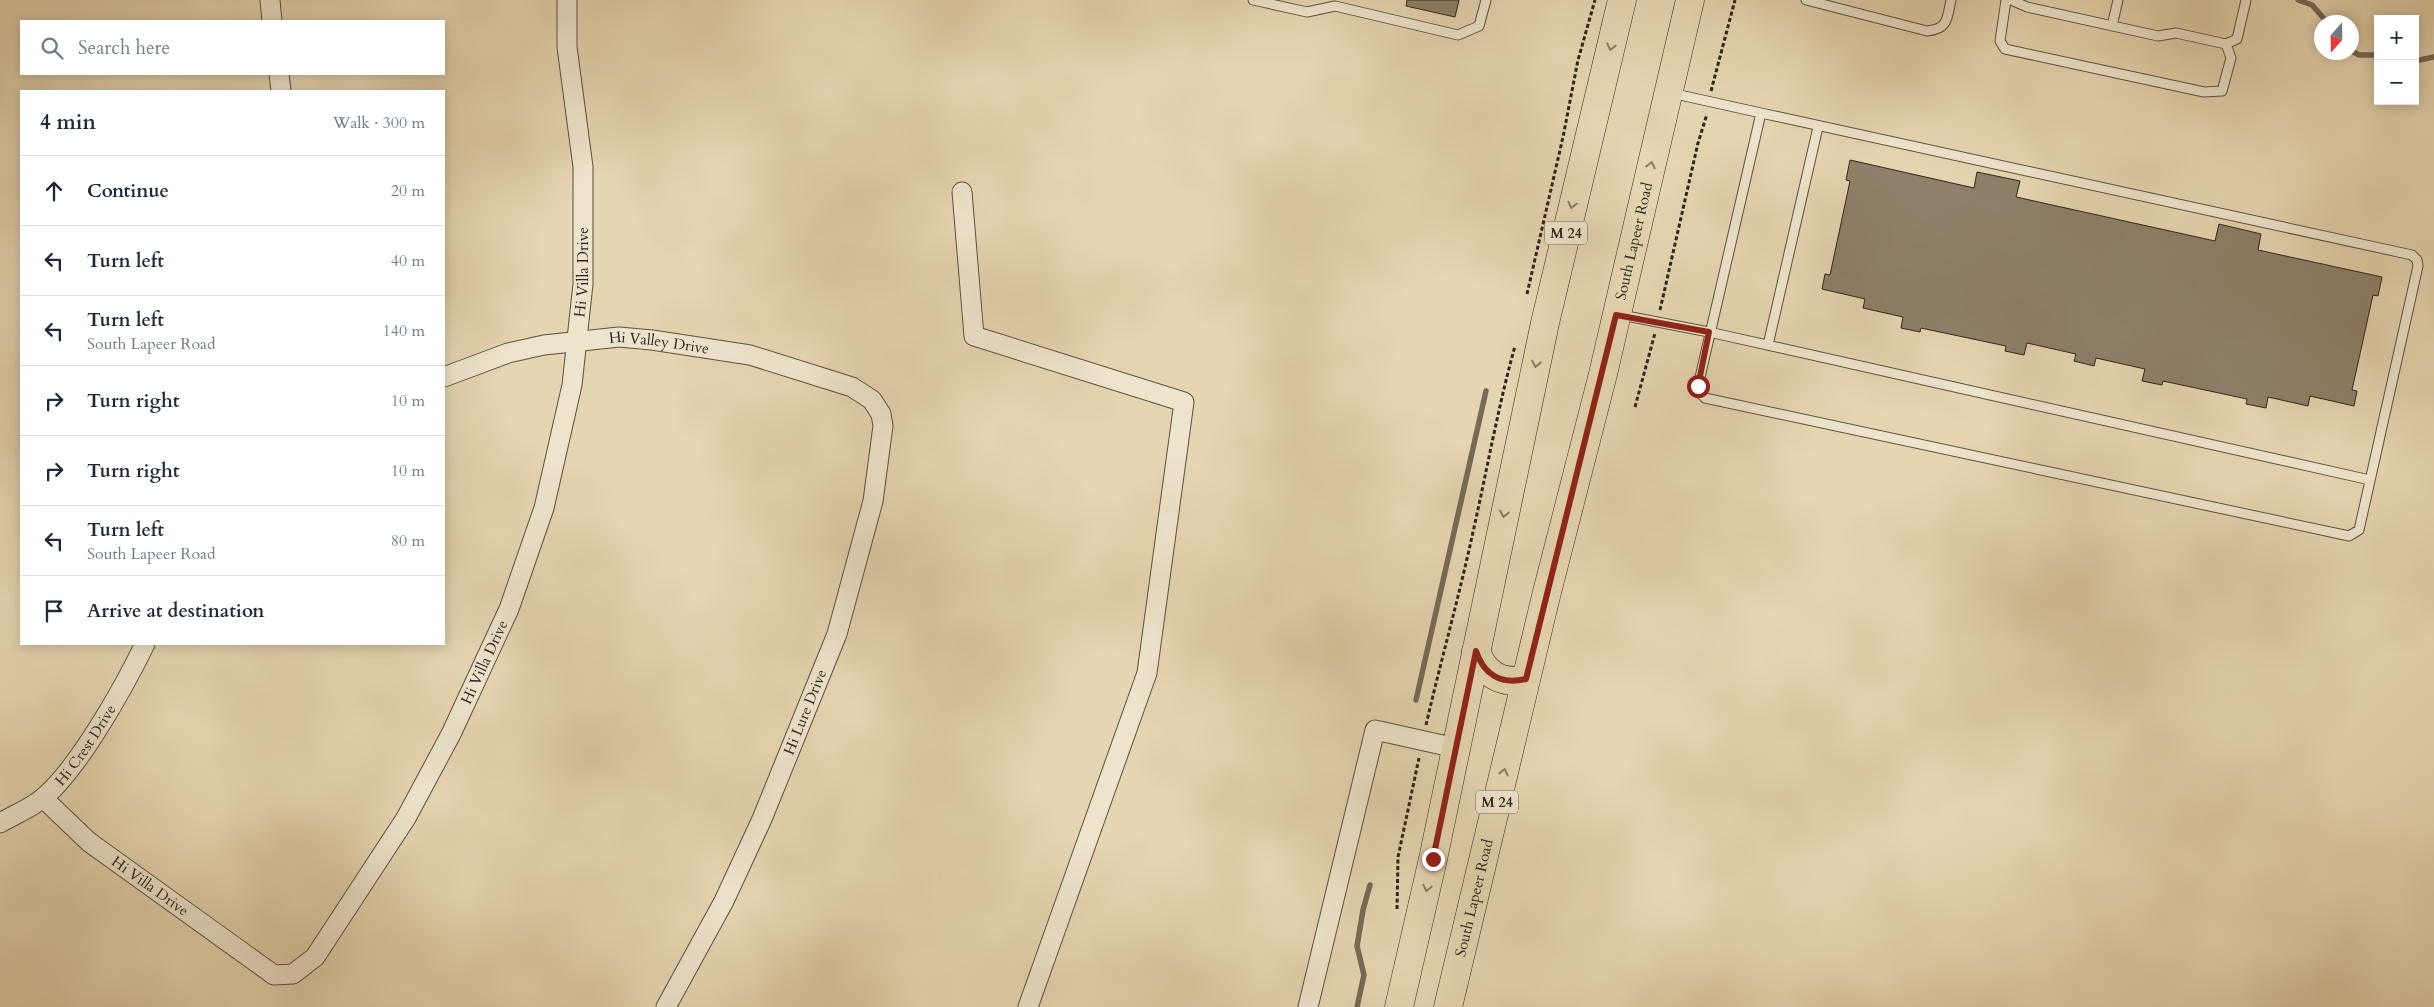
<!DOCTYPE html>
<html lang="en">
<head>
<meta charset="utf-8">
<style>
  body { margin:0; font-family:Cardo,serif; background:#f2f2f3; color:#1f2937 }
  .controls { position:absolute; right:15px; top:15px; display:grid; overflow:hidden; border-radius:0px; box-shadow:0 2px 12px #0003 }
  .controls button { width:45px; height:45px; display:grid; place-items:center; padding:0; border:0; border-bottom:1px solid #e0e1e3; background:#fff; color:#1f2937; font:25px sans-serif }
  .compass { position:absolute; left:2314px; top:15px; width:45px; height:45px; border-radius:50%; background:#fff; box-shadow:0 2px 12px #0003; rotate:200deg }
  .stop { position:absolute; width:15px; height:15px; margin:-11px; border:4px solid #8f2418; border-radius:50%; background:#fff }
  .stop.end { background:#8f2418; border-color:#fff; box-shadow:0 1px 5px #0008 }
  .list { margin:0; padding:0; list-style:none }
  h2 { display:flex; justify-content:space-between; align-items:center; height:65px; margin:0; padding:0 20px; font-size:21px }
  h2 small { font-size:16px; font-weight:400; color:#747a83 }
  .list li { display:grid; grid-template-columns:32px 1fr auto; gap:15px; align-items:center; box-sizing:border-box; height:70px; padding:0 20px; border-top:1px solid #e0e1e3 }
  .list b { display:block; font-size:19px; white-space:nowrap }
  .list p { margin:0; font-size:16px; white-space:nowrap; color:#747a83 }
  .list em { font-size:16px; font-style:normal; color:#747a83 }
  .icon { flex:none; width:28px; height:28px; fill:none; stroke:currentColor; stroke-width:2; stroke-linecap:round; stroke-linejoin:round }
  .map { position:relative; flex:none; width:2434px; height:1007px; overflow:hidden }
  .search { position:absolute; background:#fff; box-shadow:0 2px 12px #0003; left:20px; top:20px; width:425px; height:55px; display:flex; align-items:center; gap:12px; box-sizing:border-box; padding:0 18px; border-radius:0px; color:#747a83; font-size:19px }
  .panel { position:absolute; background:#fff; box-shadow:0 2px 12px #0003; left:20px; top:90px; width:425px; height:555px; border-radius:0px }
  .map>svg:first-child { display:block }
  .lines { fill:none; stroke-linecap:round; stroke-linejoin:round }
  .stream { stroke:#776a57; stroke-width:5.5 }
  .building { fill:#8e8069; stroke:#2f241d }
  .service-casing { stroke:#5c5042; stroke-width:11 }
  .minor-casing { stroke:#5c5042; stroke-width:21 }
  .primary-casing { stroke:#2f241d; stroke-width:29 }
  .path { stroke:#2f241d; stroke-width:3; stroke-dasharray:4 2.5; stroke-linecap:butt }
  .service { stroke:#eee4cc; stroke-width:9 }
  .minor { stroke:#eee4cc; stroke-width:19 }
  .primary { stroke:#e5d5b0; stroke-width:28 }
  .oneway { stroke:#8a7c66 }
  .route { stroke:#8f2418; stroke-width:6 }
  .labels { text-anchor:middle; stroke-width:4.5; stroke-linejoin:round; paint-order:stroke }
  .shield { fill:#eee4cc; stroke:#685e52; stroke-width:1 }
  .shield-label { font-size:14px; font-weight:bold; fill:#2f241d }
  .street-label { font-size:15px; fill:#2f241d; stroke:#eee4cc }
</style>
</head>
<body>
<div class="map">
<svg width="2434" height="1007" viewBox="0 0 2434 1007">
  <rect width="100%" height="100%" fill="#e5d5b0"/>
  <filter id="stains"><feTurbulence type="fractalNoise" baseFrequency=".004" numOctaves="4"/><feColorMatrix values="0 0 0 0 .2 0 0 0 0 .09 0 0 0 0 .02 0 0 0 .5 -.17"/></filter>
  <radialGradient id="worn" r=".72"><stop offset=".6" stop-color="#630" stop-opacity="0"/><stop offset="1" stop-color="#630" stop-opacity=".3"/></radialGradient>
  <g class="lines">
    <path class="stream" d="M2298,0L2312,5L2327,22
      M2352,51L2359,55H2378
      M2415,61L2434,57
      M1416,700L1486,391
      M1357,1007L1364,975L1357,946L1363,910L1370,885"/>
  </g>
  <path class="building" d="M1407,0H1459L1455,17L1406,6Z
    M1850,160L1974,188L1977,172L2020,181L2016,197L2215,241L2219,224L2261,234L2258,250L2382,277L2378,296L2373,295L2352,390L2357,391L2354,406L2310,396L2308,406L2268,397L2266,408L2246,404L2247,399L2163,381L2162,385L2142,381L2145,369L2096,358L2094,366L2074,361L2076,354L2027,343L2024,355L2005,351L2006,346L1921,328L1920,332L1901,328L1903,317L1863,308L1865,299L1822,289L1825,274L1830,275L1850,181L1846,180Z"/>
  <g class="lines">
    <defs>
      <path id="service" d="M1253,0L1307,12L1335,6L1458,35L1479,26L1486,0
        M1806,0L1927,31C1948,29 1947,19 1951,0
        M2006,0L2000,41L2005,49L2204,92L2222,91L2231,58L2226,44
        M2011,0L2027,7L2158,36L2176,33L2226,44L2237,39L2246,0
        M2112,26L2118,0
        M1671,93L1761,113L1698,386L1700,393L1705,398L2349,536L2359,530L2418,266L2417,260L2412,255L1761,113
        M1621,315L1709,332L2370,480
        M1768,345L1818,127"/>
      <g id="minor">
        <path d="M270,0L272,21"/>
        <path d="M279,74L281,91"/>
        <path d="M962,192L974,336L1184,402L1147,673L1028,1007"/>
        <path id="s1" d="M444,377L508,353L544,345L619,337L652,340L750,355L852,387L872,400L881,414L883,426L873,501L837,634L762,819L724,901L666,1007"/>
        <path id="s2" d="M43,798L89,842L274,975L293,974L315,957L406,818L451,734L509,609L544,508L572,385L583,284V167L567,47V0"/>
        <path id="s3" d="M0,823C14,815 31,808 43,798C79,768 124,687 145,644"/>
        <path d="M1308,1007L1375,730L1456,748"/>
      </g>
      <g id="primary">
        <path d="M1476,651C1484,674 1502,685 1526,679"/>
        <path d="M1399,1007L1433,859L1545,323L1622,0"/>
        <path id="s4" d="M1448,1007L1546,596L1603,374L1690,0"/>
      </g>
    </defs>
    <use href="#service" class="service-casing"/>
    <use href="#minor" class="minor-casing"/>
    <use href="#primary" class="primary-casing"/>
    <path class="path" d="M1711,91L1735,0
      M1527,294L1563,137L1578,60L1595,0
      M1660,310L1698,143L1707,114
      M1635,407L1655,333
      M1426,725C1441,660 1459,597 1473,532C1487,470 1498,407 1515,346
      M1397,909L1398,857L1419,758"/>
    <use href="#service" class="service"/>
    <use href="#minor" class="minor"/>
    <use href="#primary" class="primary"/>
  </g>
  <defs><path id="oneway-chevron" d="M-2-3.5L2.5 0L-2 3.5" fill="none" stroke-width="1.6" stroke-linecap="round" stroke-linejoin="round" transform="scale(1.25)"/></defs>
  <g class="oneway">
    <use href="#oneway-chevron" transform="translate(1611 47) rotate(103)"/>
    <use href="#oneway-chevron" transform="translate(1651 165) rotate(-77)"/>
    <use href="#oneway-chevron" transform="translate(1572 205) rotate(103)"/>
    <use href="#oneway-chevron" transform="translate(1536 364) rotate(102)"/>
    <use href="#oneway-chevron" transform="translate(1504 514) rotate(102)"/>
    <use href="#oneway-chevron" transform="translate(1504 772) rotate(-77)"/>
    <use href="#oneway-chevron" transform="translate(1427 888) rotate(103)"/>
  </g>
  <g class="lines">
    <path class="route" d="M1433,859L1476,651C1484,675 1501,685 1526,679L1616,315L1709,332L1698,386"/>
  </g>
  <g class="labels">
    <g class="shield">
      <rect x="1545" y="221.5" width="42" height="23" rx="4"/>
      <rect x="1476" y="790.5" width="42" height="23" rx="4"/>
    </g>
    <g class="shield-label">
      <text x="1566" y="238">M 24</text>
      <text x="1497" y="807">M 24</text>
    </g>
    <g class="street-label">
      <text dy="5" stroke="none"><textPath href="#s4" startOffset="788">South Lapeer Road</textPath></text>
      <text dy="5" stroke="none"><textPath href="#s2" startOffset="1084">Hi Villa Drive</textPath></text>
      <text dy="5" stroke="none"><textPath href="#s1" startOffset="221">Hi Valley Drive</textPath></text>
      <text dy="5" stroke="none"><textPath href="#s2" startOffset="679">Hi Villa Drive</textPath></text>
      <text transform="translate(805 712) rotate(-68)" y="5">Hi Lure Drive</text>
      <text dy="5" stroke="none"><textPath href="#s3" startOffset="118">Hi Crest Drive</textPath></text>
      <text dy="5" stroke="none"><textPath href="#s2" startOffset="139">Hi Villa Drive</textPath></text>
      <text dy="5" stroke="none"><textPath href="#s4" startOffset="112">South Lapeer Road</textPath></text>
    </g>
  </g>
  <rect width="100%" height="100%" filter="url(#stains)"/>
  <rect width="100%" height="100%" fill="url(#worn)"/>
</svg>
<div class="controls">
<button>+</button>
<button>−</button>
</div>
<svg class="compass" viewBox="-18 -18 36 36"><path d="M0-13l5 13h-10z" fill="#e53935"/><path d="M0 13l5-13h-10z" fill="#747a83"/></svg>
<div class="stop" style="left:1698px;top:386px"></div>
<div class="stop end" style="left:1433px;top:859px"></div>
<div class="search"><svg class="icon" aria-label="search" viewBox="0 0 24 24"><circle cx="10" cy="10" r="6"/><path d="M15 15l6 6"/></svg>Search here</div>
<section class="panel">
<h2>4 min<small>Walk · 300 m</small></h2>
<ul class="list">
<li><svg class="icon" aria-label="ahead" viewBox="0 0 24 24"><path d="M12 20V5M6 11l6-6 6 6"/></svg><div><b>Continue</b></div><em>20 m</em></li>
<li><svg class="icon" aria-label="left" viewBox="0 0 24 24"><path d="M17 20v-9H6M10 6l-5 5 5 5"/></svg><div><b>Turn left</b></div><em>40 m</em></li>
<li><svg class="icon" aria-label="left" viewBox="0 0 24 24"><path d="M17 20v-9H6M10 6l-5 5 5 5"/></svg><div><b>Turn left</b><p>South Lapeer Road</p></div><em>140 m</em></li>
<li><svg class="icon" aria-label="right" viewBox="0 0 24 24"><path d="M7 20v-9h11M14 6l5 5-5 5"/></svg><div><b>Turn right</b></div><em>10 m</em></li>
<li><svg class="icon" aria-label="right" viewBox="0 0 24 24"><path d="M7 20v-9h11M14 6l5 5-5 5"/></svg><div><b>Turn right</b></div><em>10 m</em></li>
<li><svg class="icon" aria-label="left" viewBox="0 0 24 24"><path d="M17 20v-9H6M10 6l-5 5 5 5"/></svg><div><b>Turn left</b><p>South Lapeer Road</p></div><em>80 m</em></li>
<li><svg class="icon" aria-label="arrive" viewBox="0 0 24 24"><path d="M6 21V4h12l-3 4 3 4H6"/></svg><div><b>Arrive at destination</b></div></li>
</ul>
</section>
</div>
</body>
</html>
